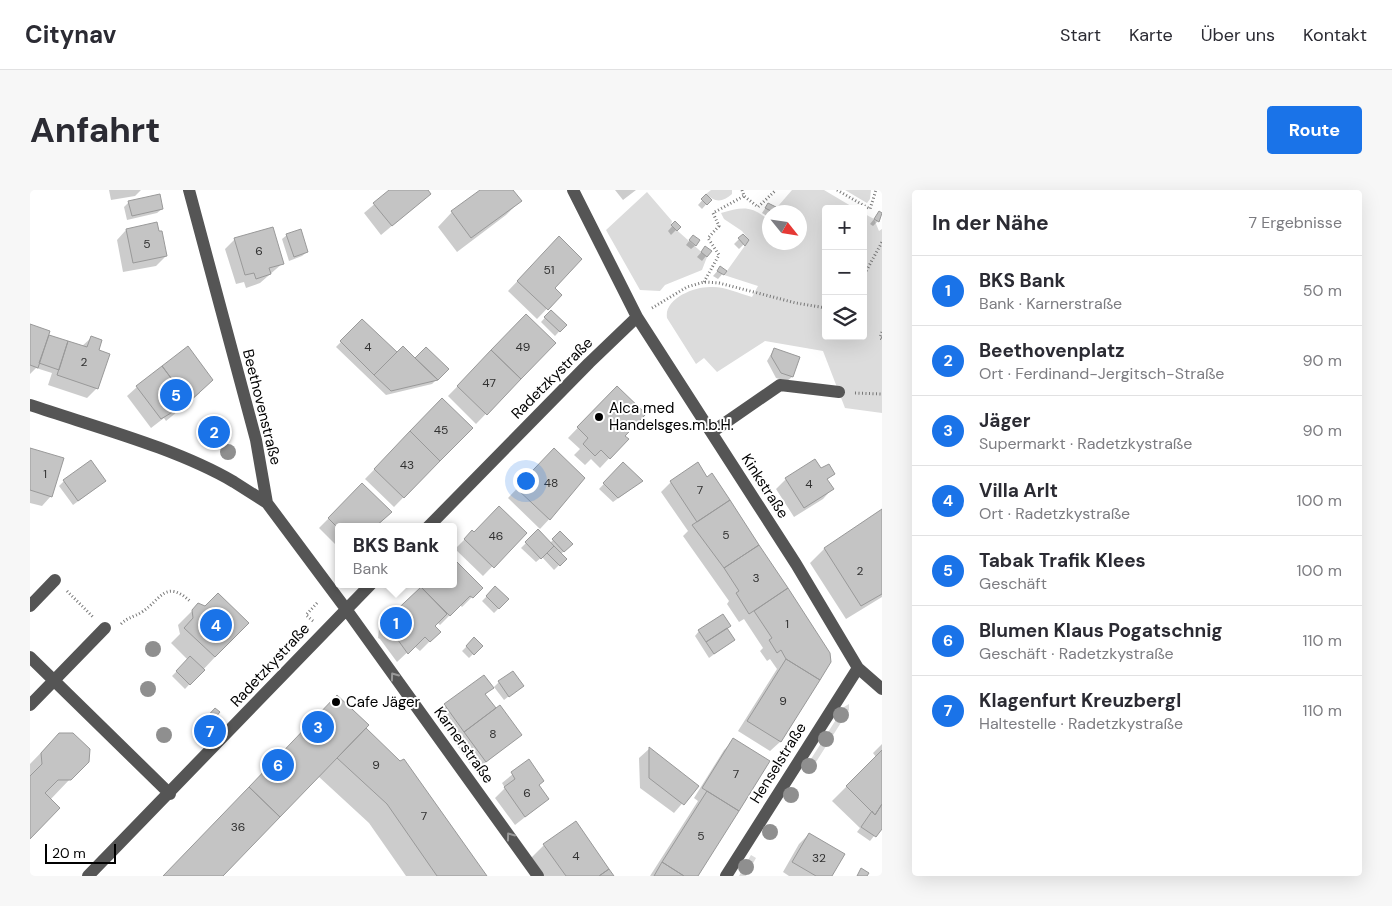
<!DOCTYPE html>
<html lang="de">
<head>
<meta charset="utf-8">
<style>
  body { margin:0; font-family:"DM Sans",sans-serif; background:#f7f7f7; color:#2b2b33 }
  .controls { position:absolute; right:15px; top:15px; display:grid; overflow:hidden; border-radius:5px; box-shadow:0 5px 20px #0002 }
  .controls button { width:45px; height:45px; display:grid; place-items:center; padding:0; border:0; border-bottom:1px solid #e1e1e2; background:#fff; color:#2b2b33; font:25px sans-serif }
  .compass { position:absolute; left:732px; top:15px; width:45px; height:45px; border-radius:50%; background:#fff; box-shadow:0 5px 20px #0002; rotate:120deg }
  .scale { position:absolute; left:15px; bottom:12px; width:71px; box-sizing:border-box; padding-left:5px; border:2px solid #000; border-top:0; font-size:14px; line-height:18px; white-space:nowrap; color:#000; -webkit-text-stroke:4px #fff; paint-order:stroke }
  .you { position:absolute; left:495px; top:290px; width:18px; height:18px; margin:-12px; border:4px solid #fff; border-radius:50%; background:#1a73e8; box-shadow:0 0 0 8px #1a73e833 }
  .badge { display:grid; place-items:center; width:32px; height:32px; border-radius:50%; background:#1a73e8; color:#fff; font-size:16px; font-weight:700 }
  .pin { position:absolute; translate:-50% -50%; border:2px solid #fff; box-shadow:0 1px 5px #0006 }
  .popup { position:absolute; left:305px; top:333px; width:122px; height:65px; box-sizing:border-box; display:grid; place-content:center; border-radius:5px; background:#fff; filter:drop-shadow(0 1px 4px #0005); font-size:16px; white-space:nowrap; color:#7c7c81 }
  .popup b { font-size:19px; color:#2b2b33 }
  .popup::after { content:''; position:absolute; left:50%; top:100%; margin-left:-10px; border:10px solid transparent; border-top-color:#fff }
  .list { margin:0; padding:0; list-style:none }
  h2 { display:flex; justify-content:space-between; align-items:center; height:65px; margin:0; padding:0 20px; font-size:21px }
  h2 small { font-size:16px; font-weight:400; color:#7c7c81 }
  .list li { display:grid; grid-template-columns:32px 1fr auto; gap:15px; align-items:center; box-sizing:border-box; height:70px; padding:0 20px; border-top:1px solid #e1e1e2 }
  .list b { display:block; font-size:19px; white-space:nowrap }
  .list p { margin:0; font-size:16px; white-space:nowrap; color:#7c7c81 }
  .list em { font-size:16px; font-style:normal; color:#7c7c81 }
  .icon { flex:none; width:28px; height:28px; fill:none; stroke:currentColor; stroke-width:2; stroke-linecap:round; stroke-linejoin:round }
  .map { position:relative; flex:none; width:852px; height:686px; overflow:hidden; border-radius:5px }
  header { display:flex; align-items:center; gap:30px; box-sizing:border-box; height:70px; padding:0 25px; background:#fff; border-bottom:1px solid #e1e1e2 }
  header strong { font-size:24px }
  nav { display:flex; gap:28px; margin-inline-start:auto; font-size:18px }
  .intro { display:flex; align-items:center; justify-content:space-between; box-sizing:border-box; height:120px; padding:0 30px }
  h1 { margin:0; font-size:35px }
  .button { padding:12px 22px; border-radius:5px; background:#1a73e8; color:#fff; font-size:18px; font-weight:700 }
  main { display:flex; gap:30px; padding:0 30px }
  aside { flex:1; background:#fff; border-radius:5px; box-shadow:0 5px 20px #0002 }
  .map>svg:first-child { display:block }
  .green { fill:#dcdcdc }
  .shadow { fill:#0003 }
  .building { fill:#c4c4c4; stroke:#999 }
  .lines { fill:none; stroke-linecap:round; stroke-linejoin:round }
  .path { stroke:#777; stroke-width:3; stroke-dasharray:1 2.5; stroke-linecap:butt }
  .minor { stroke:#555; stroke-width:12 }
  .tree { fill:#8f8f8f }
  .oneway { stroke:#999 }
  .poi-dot { fill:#000; stroke:#fff; stroke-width:2 }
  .labels { text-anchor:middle; stroke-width:4; stroke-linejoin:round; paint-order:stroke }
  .number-label { font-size:12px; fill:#313131 }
  .street-label { font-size:15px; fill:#000; stroke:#fff }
  .poi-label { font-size:15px; fill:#000; stroke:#fff; text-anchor:start }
</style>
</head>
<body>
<header>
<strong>Citynav</strong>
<nav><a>Start</a><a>Karte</a><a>Über uns</a><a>Kontakt</a></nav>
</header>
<div class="intro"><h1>Anfahrt</h1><a class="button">Route</a></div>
<main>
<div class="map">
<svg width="852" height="686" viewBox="0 0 852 686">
  <rect width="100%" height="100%" fill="#fff"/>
  <path class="green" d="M681,0H702V4C693,12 685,13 676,4Z
    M762,0H794L826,19H796V146H833V23L844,29L849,41L852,39V223L815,218L793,161L735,151L687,182L674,168L666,174L637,128C634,109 663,97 680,97C694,96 708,103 722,107L728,96L694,85L719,50L712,41L694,29L691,23C711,17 721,15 737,29L739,26V52H769V22H743Z
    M815,0H841L840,9L837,13Z
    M617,2L642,31L641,35L677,67L672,80L635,95L630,101L610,100L576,40Z
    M819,514V520L779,583L774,580L814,517Z
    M721,665L726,668L716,686H709Z"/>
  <path class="shadow" d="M79,0H111L105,6L81,10Z
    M361,0H397L400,4L351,45L334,23Z
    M452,0H482L490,11L476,25L427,62L408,37L422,22Z
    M585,0H606L593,10Z
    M676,6L680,10L672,19L668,15Z
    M99,12L132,19L127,23L97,30L94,17Z
    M738,14L744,17L737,26L732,23Z
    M849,23L852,24L848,31L843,36L840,34Z
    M645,33L649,37L641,45L638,41Z
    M96,40L128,43L136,66L126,76L93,82L87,50Z
    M257,45L277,62L272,66L259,71L252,49Z
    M713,45L718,50L709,59L704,54Z
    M663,46L666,55L661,59L656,55Z
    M205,49L253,73L230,93L216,98L214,92L206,94L195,59Z
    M519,58L523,98L530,105L507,129L478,101Z
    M675,58L676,66L672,71L667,67Z
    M690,78L695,81L688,89L683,86Z
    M521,121L535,135L525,146L511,132Z
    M496,126L524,153L446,234L418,206Z
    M332,130L367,164L417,179L402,194L356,205L306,157Z
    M0,136L17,145L51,157L61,148L67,161V198L57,208L18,195L22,183L6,178L0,184Z
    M744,159L769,168L762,187L757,191L746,188L737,171Z
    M107,197L169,202L170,203L136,231L134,228L121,238L97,206Z
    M587,197L594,246L597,249L570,278L561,269L555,275L544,265L550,259L538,248Z
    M412,210L441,238L364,317L335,289Z
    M0,259L21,306L12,316L0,313Z
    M514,270L537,310L510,339L478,308Z
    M785,271L791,280L803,283L797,290L802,299L793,309L764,327L746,299L756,289Z
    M593,274L612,291L583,312L569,299Z
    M682,285L799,463L800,472L750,552L740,561L708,541L747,479L740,469L737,471L730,461L733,458L714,429L709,432L697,414L699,411L653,346L658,341L631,302L641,292L677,288Z
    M34,291L70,295L43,315L29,296Z
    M332,295L360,322L346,337H308V357L289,338Z
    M852,321V407L816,429L780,373L794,359Z
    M508,341L520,353L530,343L541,354L531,364L535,369L524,380L512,367L506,372L491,358Z
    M442,342L444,343H495L453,386L425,359Z
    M424,371L451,398L432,417L430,415L410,435L407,432L403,436L409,442L390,461L384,456L367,472L350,449L348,448L349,438L395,394H424Z
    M465,398L477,410L464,423L452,411Z
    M168,415L217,433L155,499L142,486L158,470L141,453L150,444L148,435Z
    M696,439L703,450L679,468L665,446L669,441Z
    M444,449L451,456L439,468L432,461Z
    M469,492L492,496L474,510L464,497Z
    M462,498L455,505L465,520L490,545L445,581L405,524L415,515Z
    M185,520L188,523L172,539L170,537Z
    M334,538L455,686H376L339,633L288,586L191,686H134Z
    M29,544L40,589L20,610L0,647V574Z
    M704,550L666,686H620L668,611L664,608L694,560Z
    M852,554V636L840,651L827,642L830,638L802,611L846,567L843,563Z
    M619,559L667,596L644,623L610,598L609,568Z
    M499,571L508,595L518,609L485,635L465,608L475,598L472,593Z
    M779,644L801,686H759L753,682L769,654Z
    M514,655L583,686H512L500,669Z"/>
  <path class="building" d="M359,0H398L401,4L362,36L343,13Z
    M450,0H483L492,11L441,48L421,21Z
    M130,4L133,19L102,26L98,11Z
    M676,4L682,10L677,15L671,9Z
    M738,13L746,17L743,22L735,18Z
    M849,21L852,23L849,32L844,29Z
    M645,31L651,37L647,41L641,35Z
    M127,32L129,41H132L137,66L103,73L96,39Z
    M243,37L254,74L239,78L241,84L226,89L224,83L215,85L204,48Z
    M271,39L278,62L264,67L256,44Z
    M713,44L719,50L715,56L708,48Z
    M663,45L670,50L666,56L659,50Z
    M529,46L552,69L525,98L532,105L518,120L487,91Z
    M675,56L682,61L677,67L671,62Z
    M690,76L697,81L694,85L687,81Z
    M521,120L537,135L530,142L514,127Z
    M496,124L526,153L491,189L461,160Z
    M332,129L367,162L344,185L310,151Z
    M0,134L20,141L8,178L0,175Z
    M19,145L38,151L29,180L9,173Z
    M61,146L72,150L69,160L80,164L68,199L27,185L38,151L57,157Z
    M158,156L183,190L159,212L132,176Z
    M373,156L385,168L408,190L361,201L344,185Z
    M396,157L419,179L408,190L385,168Z
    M744,158L770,167L763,187L751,183L741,166Z
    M461,160L491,189L457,225L427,196Z
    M132,176L159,212L131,229L106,196Z
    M587,196L616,224L595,246L599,249L580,269L571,260L565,266L553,254L558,248L547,237Z
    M412,208L443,238L410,271L380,241Z
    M380,241L410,271L374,308L344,279Z
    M0,258L34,268L22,307L0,300Z
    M524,258L555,288L520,330L486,298Z
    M785,269L791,278L799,274L805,284L797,289L804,299L774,318L755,288Z
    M61,270L76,291L48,311L33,290Z
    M593,272L613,291L588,308L573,293Z
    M668,272L677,287L682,283L700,310L667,332L640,291Z
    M332,293L362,322L345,337L308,338L298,328Z
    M700,310L729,355L694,378L662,335Z
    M469,316L497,343L464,378L434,349L442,340L444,342Z
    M852,319V404L831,416L794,358Z
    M508,339L524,356L511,369L495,352Z
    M530,341L543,354L534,362L522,349Z
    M729,355L758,398L719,424L706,403L709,401L694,378Z
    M524,356L537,369L530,376L517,363Z
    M424,369L453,398L443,408L440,406L420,426L391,397L394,394H424Z
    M465,396L479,409L469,419L456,406Z
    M391,397L417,424L405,436L411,442L400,452L395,447L378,464L360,439H357L359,427Z
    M758,398L800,463L801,472L790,490L756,469L751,460L747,463L739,450L742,448L724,421Z
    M188,403L219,433L185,467L154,438L163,428L162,420L168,413L175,416Z
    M693,424L701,436L676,452L668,440Z
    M697,438L705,450L684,464L676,452Z
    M444,447L453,456L444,465L436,456Z
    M160,466L175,480L160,495L146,481Z
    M756,469L790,490L751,552L717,531Z
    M483,481L494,496L479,507L468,491Z
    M454,485L464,498L455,504L466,518L434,542L414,514Z
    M307,505L339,535L250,627L219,597Z
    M470,515L492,545L456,572L434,542Z
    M185,518L190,522L178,536L173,531Z
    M336,538L370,571L374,569L457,686H407L357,614L307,568Z
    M29,543H43L60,559L59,572L41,590H28L15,603L30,618L0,649V586L12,574L11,563Z
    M703,548L740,571L709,621L672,598Z
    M619,557L669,596L654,615L619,588Z
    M852,560V614L845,625L816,596Z
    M499,569L514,591L509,595L519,609L495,627L474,597L485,589L481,582Z
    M219,597L250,627L193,686H133Z
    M677,601L709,621L668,686H654L632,672Z
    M852,614V639L846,647L831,637L842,621L845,625Z
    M546,631L579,679L569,686H536L513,654Z
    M779,643L815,664L802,686H786L762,672Z
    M632,672L654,686H624Z
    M831,678L839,683L837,686H827Z
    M579,679L584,686H569Z"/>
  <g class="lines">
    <path class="path" d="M712,0L714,6L728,17L746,0
      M807,0L840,19L846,0
      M833,87L852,52
      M674,92L689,65L678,48L689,36L683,23L714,6
      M622,118L657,97L674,92L689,93L766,113L796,118
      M852,142L850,148L852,149
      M825,203L852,204
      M37,401L63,427
      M283,431L276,425L288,412
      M91,434C98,427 104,427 112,422C131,410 135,388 161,412"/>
    <path class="minor" d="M159,0L226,250L237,313L316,419L508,686
      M543,0L607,127L766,374L828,478L852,499
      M0,215C65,237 146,258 204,292C215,299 226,306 237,313
      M682,242L750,195L809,202
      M398,337L559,173L607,127
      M0,416L25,390
      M0,467L140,604
      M0,515L75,438
      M58,686L341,394
      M696,686L828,478"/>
  </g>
  <g class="tree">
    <circle cx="198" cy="262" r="8"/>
    <circle cx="123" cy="459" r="8"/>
    <circle cx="118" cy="499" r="8"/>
    <circle cx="811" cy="525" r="8"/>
    <circle cx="134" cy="545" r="8"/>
    <circle cx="796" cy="549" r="8"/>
    <circle cx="779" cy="576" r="8"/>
    <circle cx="761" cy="605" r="8"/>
    <circle cx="740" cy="642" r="8"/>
    <circle cx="716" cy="677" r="8"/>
  </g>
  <defs><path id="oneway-chevron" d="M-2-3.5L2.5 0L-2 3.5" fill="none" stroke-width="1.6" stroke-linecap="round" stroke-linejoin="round" transform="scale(1.25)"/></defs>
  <g class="oneway">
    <use href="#oneway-chevron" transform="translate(364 486) rotate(-126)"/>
    <use href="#oneway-chevron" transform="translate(480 646) rotate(-126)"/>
  </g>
  <g class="poi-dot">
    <circle cx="569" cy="227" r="5"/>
    <circle cx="306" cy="512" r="5"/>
  </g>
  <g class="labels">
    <g class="number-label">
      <text x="117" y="58">5</text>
      <text x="229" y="65">6</text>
      <text x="519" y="84">51</text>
      <text x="338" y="161">4</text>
      <text x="493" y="161">49</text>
      <text x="54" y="176">2</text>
      <text x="459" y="197">47</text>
      <text x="411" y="244">45</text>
      <text x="377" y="279">43</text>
      <text x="15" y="288">1</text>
      <text x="521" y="297">48</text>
      <text x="779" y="298">4</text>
      <text x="670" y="304">7</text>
      <text x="696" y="349">5</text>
      <text x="466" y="350">46</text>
      <text x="830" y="385">2</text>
      <text x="726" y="392">3</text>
      <text x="757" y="438">1</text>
      <text x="753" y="515">9</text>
      <text x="463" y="548">8</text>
      <text x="346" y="579">9</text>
      <text x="706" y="588">7</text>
      <text x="497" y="607">6</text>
      <text x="394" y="630">7</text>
      <text x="208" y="641">36</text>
      <text x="671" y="650">5</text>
      <text x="546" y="670">4</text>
      <text x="789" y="672">32</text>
    </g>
    <g class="street-label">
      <text transform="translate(522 188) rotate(-45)" y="5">Radetzkystraße</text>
      <text transform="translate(232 217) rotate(76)" y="5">Beethovenstraße</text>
      <text transform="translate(735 296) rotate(57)" y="5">Kinkstraße</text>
      <text transform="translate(240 475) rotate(-47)" y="5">Radetzkystraße</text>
      <text transform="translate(434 555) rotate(54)" y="5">Karnerstraße</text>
      <text transform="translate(748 573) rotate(-58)" y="5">Henselstraße</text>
    </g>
    <g class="poi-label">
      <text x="579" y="223">Alca med<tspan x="579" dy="17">Handelsges.m.b.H.</tspan></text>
      <text x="316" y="517">Cafe Jäger</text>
    </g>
  </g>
</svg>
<div class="controls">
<button>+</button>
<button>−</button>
<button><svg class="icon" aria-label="layers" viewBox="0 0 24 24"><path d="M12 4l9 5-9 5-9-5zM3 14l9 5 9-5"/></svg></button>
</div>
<svg class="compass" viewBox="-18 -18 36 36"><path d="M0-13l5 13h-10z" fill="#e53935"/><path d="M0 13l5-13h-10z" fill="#7c7c81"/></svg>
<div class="scale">20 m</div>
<div class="you"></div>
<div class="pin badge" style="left:366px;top:433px">1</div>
<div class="popup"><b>BKS Bank</b>Bank</div>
<div class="pin badge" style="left:184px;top:242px">2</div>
<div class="pin badge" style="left:288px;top:537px">3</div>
<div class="pin badge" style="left:186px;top:435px">4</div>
<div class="pin badge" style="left:146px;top:205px">5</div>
<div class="pin badge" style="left:248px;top:575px">6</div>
<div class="pin badge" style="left:180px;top:541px">7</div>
</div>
<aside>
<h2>In der Nähe<small>7 Ergebnisse</small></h2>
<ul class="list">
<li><span class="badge">1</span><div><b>BKS Bank</b><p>Bank · Karnerstraße</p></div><em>50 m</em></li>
<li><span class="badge">2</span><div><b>Beethovenplatz</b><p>Ort · Ferdinand-Jergitsch-Straße</p></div><em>90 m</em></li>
<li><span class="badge">3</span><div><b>Jäger</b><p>Supermarkt · Radetzkystraße</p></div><em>90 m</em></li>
<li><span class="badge">4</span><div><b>Villa Arlt</b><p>Ort · Radetzkystraße</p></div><em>100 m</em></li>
<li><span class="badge">5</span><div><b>Tabak Trafik Klees</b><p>Geschäft</p></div><em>100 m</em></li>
<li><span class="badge">6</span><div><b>Blumen Klaus Pogatschnig</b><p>Geschäft · Radetzkystraße</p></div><em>110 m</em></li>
<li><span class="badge">7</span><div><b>Klagenfurt Kreuzbergl</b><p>Haltestelle · Radetzkystraße</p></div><em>110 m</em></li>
</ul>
</aside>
</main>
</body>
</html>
